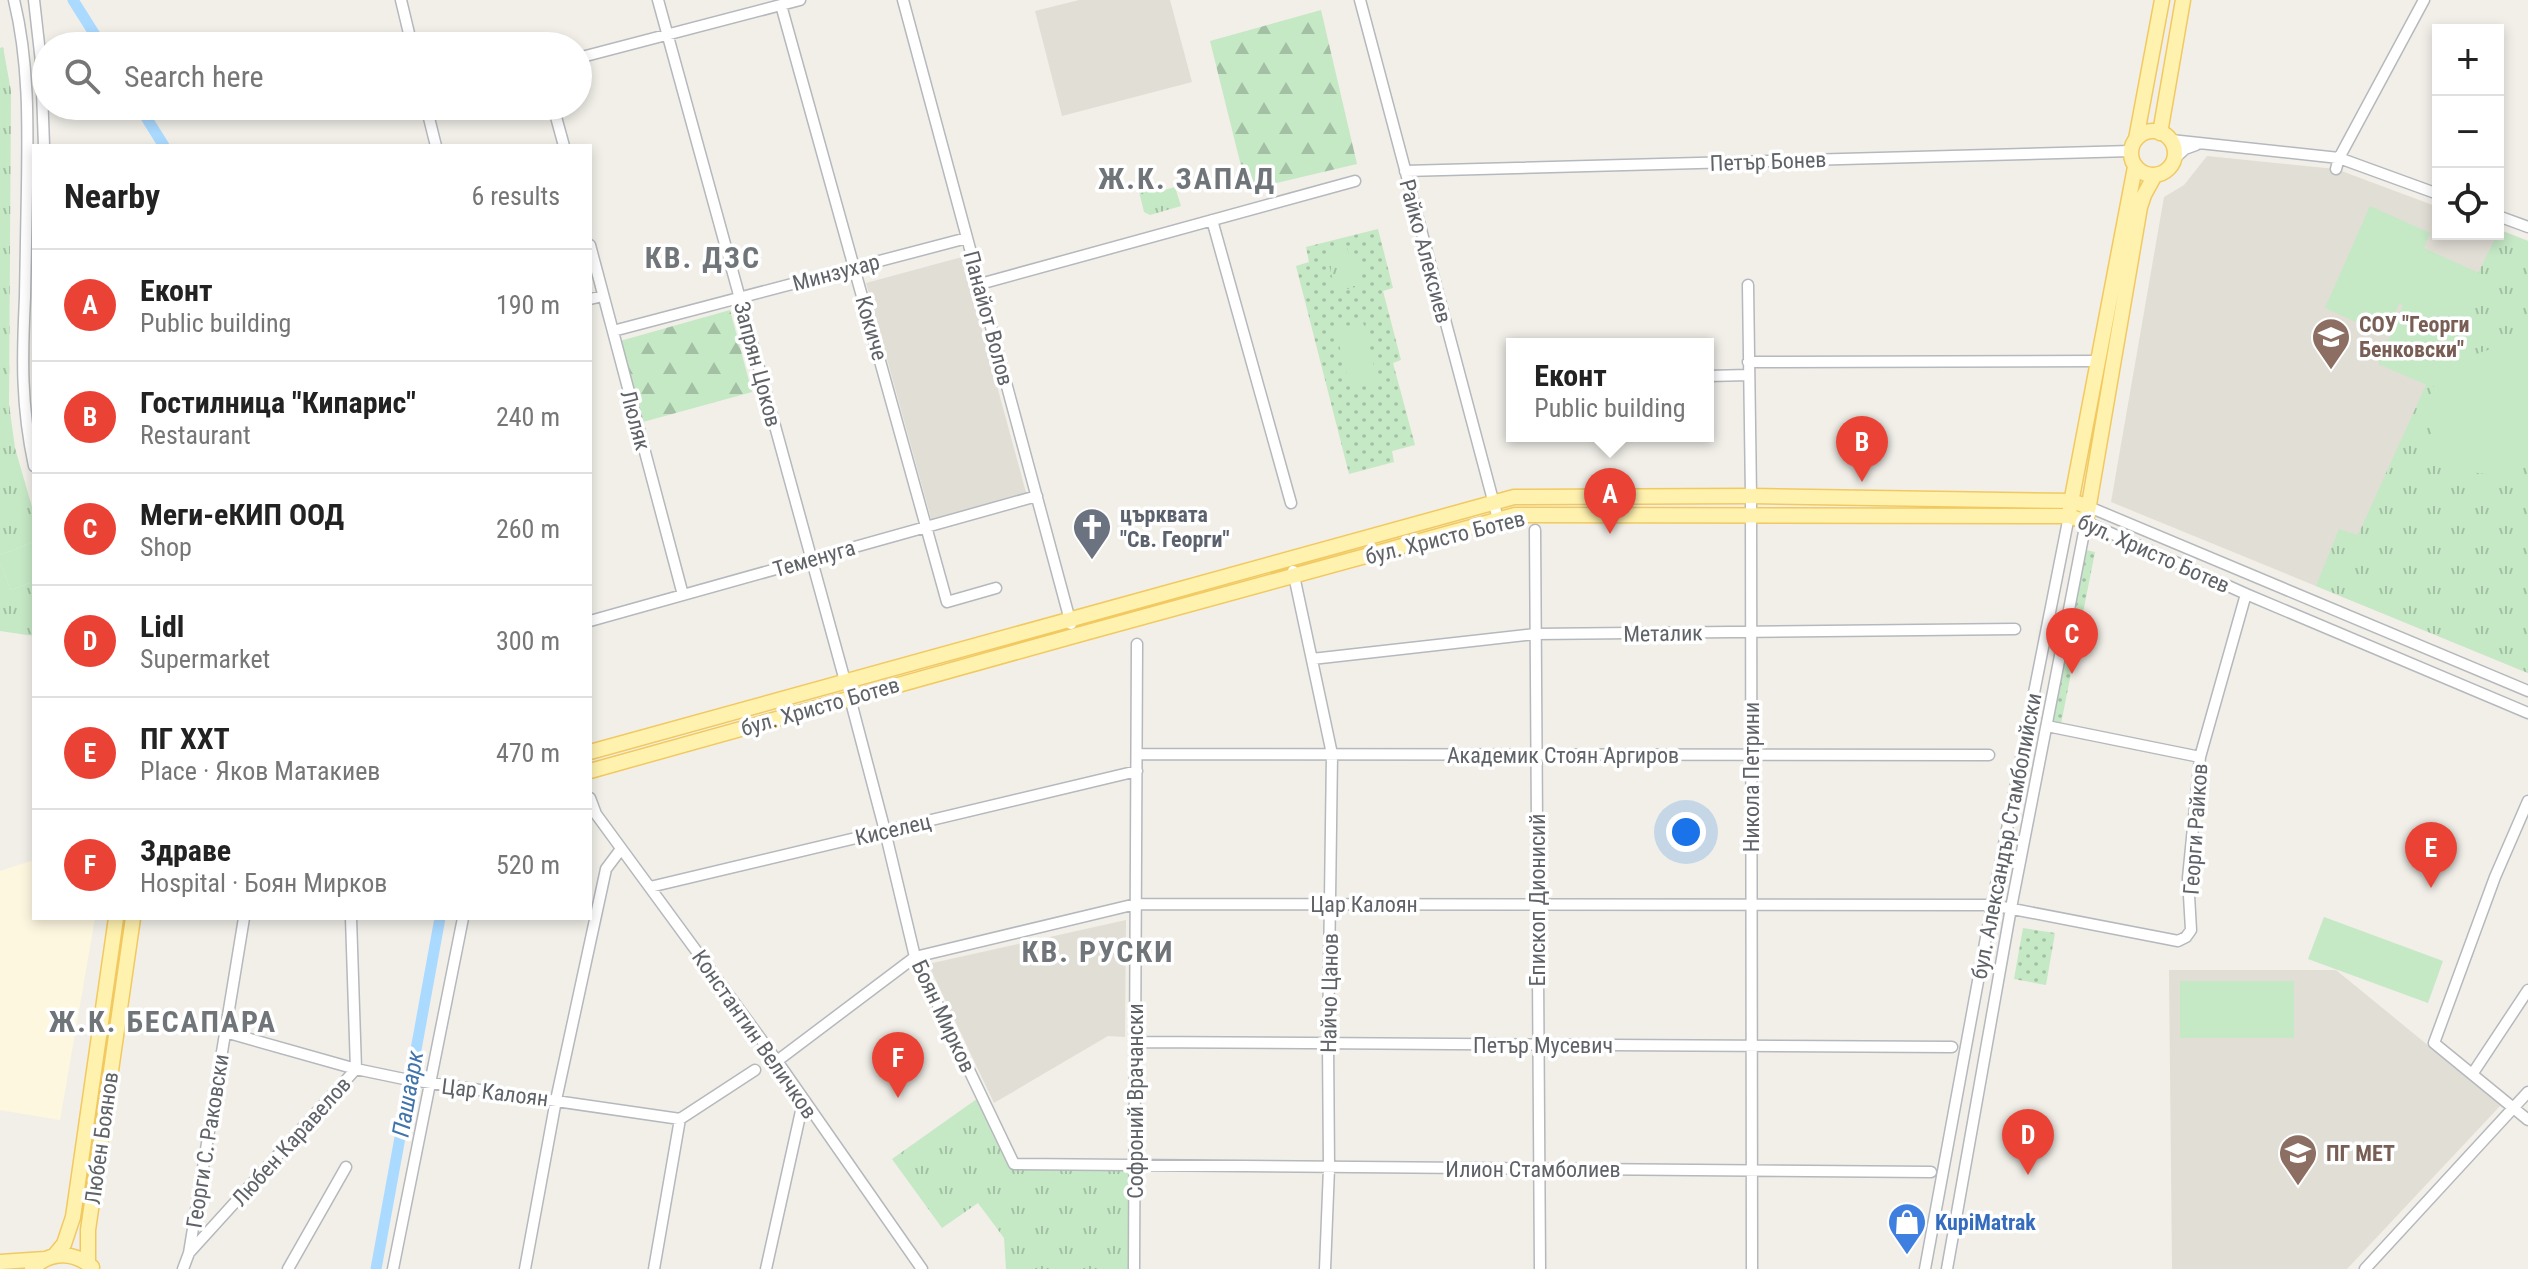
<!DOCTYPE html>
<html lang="en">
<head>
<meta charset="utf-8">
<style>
  body { margin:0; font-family:"Roboto Condensed",sans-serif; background:#f6f6f6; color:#222 }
  .controls { position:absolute; right:24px; top:24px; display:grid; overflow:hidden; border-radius:0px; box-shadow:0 4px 12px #0003 }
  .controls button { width:72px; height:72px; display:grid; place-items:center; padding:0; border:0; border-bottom:2px solid #e0e0e0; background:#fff; color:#222; font:40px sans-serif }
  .you { position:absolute; left:1686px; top:832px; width:28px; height:28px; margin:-20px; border:6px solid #fff; border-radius:50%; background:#1a73e8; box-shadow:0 0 0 12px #1a73e833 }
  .badge { display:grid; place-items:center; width:52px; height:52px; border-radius:50%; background:#ea4335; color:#fff; font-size:26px; font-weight:700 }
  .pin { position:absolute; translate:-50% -66px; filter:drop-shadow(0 2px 4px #0008) }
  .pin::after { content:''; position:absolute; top:42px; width:28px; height:24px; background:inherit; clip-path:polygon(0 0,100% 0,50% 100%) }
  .popup { position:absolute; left:1506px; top:338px; width:208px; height:104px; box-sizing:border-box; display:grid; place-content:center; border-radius:0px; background:#fff; filter:drop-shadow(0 2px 6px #0005); font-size:26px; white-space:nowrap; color:#767676 }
  .popup b { font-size:30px; color:#222 }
  .popup::after { content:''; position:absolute; left:50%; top:100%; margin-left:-16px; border:16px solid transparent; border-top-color:#fff }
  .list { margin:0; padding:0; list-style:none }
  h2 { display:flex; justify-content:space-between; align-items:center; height:104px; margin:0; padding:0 32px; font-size:34px }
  h2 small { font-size:26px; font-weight:400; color:#767676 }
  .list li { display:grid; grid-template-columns:52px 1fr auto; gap:24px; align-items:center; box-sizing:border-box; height:112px; padding:0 32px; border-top:2px solid #e0e0e0 }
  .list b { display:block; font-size:30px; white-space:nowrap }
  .list p { margin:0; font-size:26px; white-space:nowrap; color:#767676 }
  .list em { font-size:26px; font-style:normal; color:#767676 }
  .icon { flex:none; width:44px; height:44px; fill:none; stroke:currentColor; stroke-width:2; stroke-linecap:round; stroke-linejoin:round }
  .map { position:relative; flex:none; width:2528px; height:1269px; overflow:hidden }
  .search { position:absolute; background:#fff; box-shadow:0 4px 12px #0003; left:32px; top:32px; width:560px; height:88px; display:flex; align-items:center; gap:20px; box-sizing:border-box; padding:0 28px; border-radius:44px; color:#767676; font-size:30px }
  .panel { position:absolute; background:#fff; box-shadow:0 4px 12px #0003; left:32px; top:144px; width:560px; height:776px; border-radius:0px }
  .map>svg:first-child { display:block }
  .commercial { fill:#fef7e0 }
  .education { fill:#e1ded6 }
  .grass { fill:url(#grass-dots) }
  .forest { fill:url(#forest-firs) }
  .park { fill:url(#park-tufts) }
  .pitch { fill:#c5e8c5 }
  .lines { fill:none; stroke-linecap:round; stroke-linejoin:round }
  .canal { stroke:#aadaff; stroke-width:11 }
  .minor-casing { stroke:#b5b8bc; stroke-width:13 }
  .major-casing { stroke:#f2c960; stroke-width:17 }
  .minor { stroke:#fff; stroke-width:10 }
  .major { stroke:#fff2af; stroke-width:14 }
  .labels { text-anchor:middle; stroke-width:7; stroke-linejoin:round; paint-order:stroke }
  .street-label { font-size:22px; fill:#5f6368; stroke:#fff }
  .education-label { font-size:22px; font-weight:bold; fill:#785e54; stroke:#fff; text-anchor:start }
  .worship-label { font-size:22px; font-weight:bold; fill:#5b616d; stroke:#fff; text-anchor:start }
  .shop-label { font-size:22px; font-weight:bold; fill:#366cbe; stroke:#fff; text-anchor:start }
  .water-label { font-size:24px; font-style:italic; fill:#4174aa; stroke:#fff }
  .district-label { font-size:30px; font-weight:bold; letter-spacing:2px; fill:#70757a; stroke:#fff }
</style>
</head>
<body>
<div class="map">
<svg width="2528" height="1269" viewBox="0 0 2528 1269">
  <defs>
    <pattern id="grass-dots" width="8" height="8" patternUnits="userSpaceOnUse" patternTransform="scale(2)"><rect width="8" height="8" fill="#c5e8c5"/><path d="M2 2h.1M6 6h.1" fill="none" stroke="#a3c0a4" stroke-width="1.8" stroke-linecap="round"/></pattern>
    <pattern id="forest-firs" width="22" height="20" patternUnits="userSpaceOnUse" patternTransform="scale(2)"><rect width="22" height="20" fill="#c5e8c5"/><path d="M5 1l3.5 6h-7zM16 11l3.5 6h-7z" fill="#a3c0a4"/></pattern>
    <pattern id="park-tufts" width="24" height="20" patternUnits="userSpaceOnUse" patternTransform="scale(2)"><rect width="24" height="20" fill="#c5e8c5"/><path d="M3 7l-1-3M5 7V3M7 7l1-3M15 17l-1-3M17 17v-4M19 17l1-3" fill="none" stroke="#a3c0a4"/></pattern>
  </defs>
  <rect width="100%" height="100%" fill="#f1efe8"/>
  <path class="commercial" d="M34,860V918H95L60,1120L0,1110V871Z"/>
  <path class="education" d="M1079,0H1170L1192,82L1062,116L1035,11Z
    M2207,156L2336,169L2438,207V234H2498V229L2528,241V673L2111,502L2164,197L2184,185Z
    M962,257L1027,496L932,522L866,283Z
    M1126,920L1125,1037L1108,1036L994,1103L928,964Z
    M2169,970H2336L2501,1105L2347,1269H2172Z"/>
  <path class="grass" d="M1378,229L1393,288L1383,291L1401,360L1393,363L1415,445L1392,451L1394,462L1349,474L1296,266L1309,262L1306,247Z
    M2081,549L2095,552L2060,729L2047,726Z
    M2023,928L2055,933L2046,985L2014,979Z"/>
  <path class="forest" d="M1321,10L1357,164L1247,190L1210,41Z
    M730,310L752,392L643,422L620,341Z"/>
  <path class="park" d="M3,47L11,91L9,404L15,448L34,514V542L0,555V48Z
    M1162,181L1164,190L1175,187L1181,206L1150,215L1144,212L1138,187Z
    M2499,230L2528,241V673L2316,586L2339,529L2358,535L2454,323Z
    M1347,247L1349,256L1356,260L1363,285L1336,292L1326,253Z
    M0,563L11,590L34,581V636L0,631Z
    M981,1096L1014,1164L1134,1167V1269H1006L1004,1238L978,1203L942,1228L892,1159Z"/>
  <path class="pitch" d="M2370,206L2430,233L2424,248L2479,273L2455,328L2451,327L2427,385L2378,364L2403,305L2399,304L2385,335L2325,308Z
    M1363,322L1378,382L1351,390L1335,329Z
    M2528,338V462C2515,466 2500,475 2487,474C2431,472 2407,394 2452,365C2466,355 2509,344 2528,338Z
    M34,542V581L11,590L0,563V555Z
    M2324,917L2443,961L2428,1003L2308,959Z
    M2180,981H2294V1038H2180Z"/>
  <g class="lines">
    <path class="canal" d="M73,0L102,46
      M139,106L164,146
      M376,1269L440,918"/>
    <defs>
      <path id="minor" d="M14,0C29,61 28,125 27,187C26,224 26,260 25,297C22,358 21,405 34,466
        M34,0L41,62L44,146
        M401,0L412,46
        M658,0L845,681
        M903,0L1071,624
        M1360,0L1498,519
        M781,5L947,602L996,588
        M578,58L800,0
        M426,106L436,146
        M553,106L564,146
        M2171,140L2339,158L2438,194
        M2174,159L2185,149L2196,145
        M2336,169L2339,158L2424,0
        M1405,171L2131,151
        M2498,216L2528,227
        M1212,220L1291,503
        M590,245L683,595
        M980,284L1355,181
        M1748,285L1751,496L1752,1269
        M590,299L603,296
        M613,331L967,238
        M1748,362L2097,361
        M1708,376L1748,375
        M2089,507L2528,691
        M1535,530L1540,1269
        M1293,571L1332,754L1328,1043L1329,1168L1325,1269
        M590,621L1037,496
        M1312,659L1535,634L2015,629
        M850,698L885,831L915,957L1014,1164L1931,1172
        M2047,726L2200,757
        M1137,754L1989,755
        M590,798L596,814L777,1061L922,1269
        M2528,801L2495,877L2434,1043L2528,1120
        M650,887L1137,771
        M225,1032L356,1069L404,1079L680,1119L755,1070
        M1135,1042L1952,1047
        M777,1061L915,957L1136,904L1992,905L2178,941L2186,937L2191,930L2188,878L2200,757L2246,594
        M2473,1073L2528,990
        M189,1253L356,1069L351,918
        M183,1269L189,1253L244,918
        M288,1269L346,1167
        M393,1269L463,918
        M525,1269L556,1100L606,869L621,849
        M654,1269L680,1119
        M766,1269L803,1102
        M1134,1269L1137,644
        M1925,1269L1992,905L2069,516
        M1947,1269L2011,908L2086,522L2246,594L2528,713
        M2365,1269L2528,1092"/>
      <path id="major" d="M2131 153a22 22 0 1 1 44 0a22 22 0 1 1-44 0Z
        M2160,133L2183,0
        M2136,139L2162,0
        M2070,508L2135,167
        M590,752L1514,497L1751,496L2072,501L2089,507
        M590,771L1081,634L1515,515L2069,516L2086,522L2140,207L2144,195L2155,175
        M54,1256L64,1244L73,1217L116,918
        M0,1262L45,1259
        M88,1263V1230L133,918
        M32,1269C50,1251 73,1251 92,1267"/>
    </defs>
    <use href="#minor" class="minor-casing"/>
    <use href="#major" class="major-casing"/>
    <use href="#minor" class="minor"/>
    <use href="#major" class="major"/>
  </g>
  <defs>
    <symbol id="school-pin" viewBox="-11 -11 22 30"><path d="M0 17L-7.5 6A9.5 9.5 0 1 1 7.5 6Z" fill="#8d6e63" stroke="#fff"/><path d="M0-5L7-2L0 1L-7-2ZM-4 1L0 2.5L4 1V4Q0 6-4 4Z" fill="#fff"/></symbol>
    <symbol id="church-pin" viewBox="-11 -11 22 30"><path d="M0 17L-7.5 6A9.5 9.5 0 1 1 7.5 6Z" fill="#6b7280" stroke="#fff"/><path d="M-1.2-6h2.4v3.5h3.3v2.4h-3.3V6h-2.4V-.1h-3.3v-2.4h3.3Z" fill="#fff"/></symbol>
    <symbol id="shop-pin" viewBox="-11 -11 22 30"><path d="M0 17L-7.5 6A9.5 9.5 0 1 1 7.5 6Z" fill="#3f7fe0" stroke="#fff"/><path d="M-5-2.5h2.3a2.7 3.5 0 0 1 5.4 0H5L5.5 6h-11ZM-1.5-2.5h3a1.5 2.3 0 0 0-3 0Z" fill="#fff"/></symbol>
  </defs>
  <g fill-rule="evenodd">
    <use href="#school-pin" x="2309" y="315" width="44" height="60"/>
    <use href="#church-pin" x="1070" y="505" width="44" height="60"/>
    <use href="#school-pin" x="2276" y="1131" width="44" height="60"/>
    <use href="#shop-pin" x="1885" y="1200" width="44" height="60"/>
  </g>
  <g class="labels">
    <g class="street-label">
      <text transform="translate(1768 161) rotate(-2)" y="8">Петър Бонев</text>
      <text transform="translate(1426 251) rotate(75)" y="8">Райко Алексиев</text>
      <text transform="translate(836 272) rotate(-15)" y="8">Минзухар</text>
      <text transform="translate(989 318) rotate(75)" y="8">Панайот Волов</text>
      <text transform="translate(872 328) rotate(74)" y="8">Кокиче</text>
      <text transform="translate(758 364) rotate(75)" y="8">Запрян Цоков</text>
      <text transform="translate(636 420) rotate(75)" y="8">Люляк</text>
      <text transform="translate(1445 537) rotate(-14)" y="8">бул. Христо Ботев</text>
      <text transform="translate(2154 553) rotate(24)" y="8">бул. Христо Ботев</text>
      <text transform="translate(814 558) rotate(-16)" y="8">Теменуга</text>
      <text transform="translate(1663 633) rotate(-1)" y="8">Металик</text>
      <text transform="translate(820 706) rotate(-16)" y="8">бул. Христо Ботев</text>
      <text x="1563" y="763">Академик Стоян Аргиров</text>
      <text transform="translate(1751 777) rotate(-90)" y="8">Никола Петрини</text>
      <text transform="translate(893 829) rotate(-13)" y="8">Киселец</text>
      <text transform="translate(2195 829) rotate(-86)" y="8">Георги Райков</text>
      <text transform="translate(2006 836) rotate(-79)" y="8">бул. Александър Стамболийски</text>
      <text transform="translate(1537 900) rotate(-90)" y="8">Епископ Дионисий</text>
      <text x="1364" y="912">Цар Калоян</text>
      <text transform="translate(1329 993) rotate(-89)" y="8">Найчо Цанов</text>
      <text transform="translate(944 1016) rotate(65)" y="8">Боян Мирков</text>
      <text transform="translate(755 1034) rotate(55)" y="8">Константин Величков</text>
      <text x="1543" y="1053">Петър Мусевич</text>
      <text transform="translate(495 1092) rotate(7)" y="8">Цар Калоян</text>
      <text transform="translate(1135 1101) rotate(-90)" y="8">Софроний Врачански</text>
      <text transform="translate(101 1138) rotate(-82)" y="8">Любен Боянов</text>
      <text transform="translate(207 1141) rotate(-81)" y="8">Георги С. Раковски</text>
      <text transform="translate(291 1141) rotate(-48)" y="8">Любен Каравелов</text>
      <text x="1533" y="1177">Илион Стамболиев</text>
    </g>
    <g class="education-label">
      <text x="2359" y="332">СОУ "Георги<tspan x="2359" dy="25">Бенковски"</tspan></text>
      <text x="2326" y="1161">ПГ МЕТ</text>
    </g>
    <g class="worship-label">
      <text x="1120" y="522">църквата<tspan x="1120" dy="25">"Св. Георги"</tspan></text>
    </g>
    <g class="shop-label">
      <text x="1935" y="1230">KupiMatrak</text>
    </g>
    <g class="water-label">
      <text transform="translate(408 1094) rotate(-80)" y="8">Пашаарк</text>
    </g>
    <g class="district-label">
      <text x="1187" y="189">Ж.К. ЗАПАД</text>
      <text x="703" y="268">КВ. ДЗС</text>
      <text x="1098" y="962">КВ. РУСКИ</text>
      <text x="163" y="1032">Ж.К. БЕСАПАРА</text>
    </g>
  </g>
</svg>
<div class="controls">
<button>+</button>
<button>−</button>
<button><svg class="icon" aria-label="locate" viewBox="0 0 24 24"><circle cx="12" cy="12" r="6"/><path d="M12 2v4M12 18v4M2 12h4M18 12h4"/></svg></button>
</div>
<div class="you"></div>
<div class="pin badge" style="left:1610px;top:534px">A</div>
<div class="popup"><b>Еконт</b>Public building</div>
<div class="pin badge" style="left:1862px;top:482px">B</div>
<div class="pin badge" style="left:2072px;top:674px">C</div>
<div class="pin badge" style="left:2028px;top:1175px">D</div>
<div class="pin badge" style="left:2431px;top:888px">E</div>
<div class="pin badge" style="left:898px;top:1098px">F</div>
<div class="search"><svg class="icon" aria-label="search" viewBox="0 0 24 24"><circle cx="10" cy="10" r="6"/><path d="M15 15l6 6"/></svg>Search here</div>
<section class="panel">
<h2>Nearby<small>6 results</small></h2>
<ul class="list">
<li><span class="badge">A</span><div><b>Еконт</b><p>Public building</p></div><em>190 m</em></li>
<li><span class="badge">B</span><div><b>Гостилница &quot;Кипарис&quot;</b><p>Restaurant</p></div><em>240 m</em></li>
<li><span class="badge">C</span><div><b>Меги-еКИП ООД</b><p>Shop</p></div><em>260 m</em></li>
<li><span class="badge">D</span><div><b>Lidl</b><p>Supermarket</p></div><em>300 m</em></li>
<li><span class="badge">E</span><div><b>ПГ ХХТ</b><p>Place · Яков Матакиев</p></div><em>470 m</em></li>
<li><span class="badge">F</span><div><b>Здраве</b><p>Hospital · Боян Мирков</p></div><em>520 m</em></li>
</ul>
</section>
</div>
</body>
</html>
